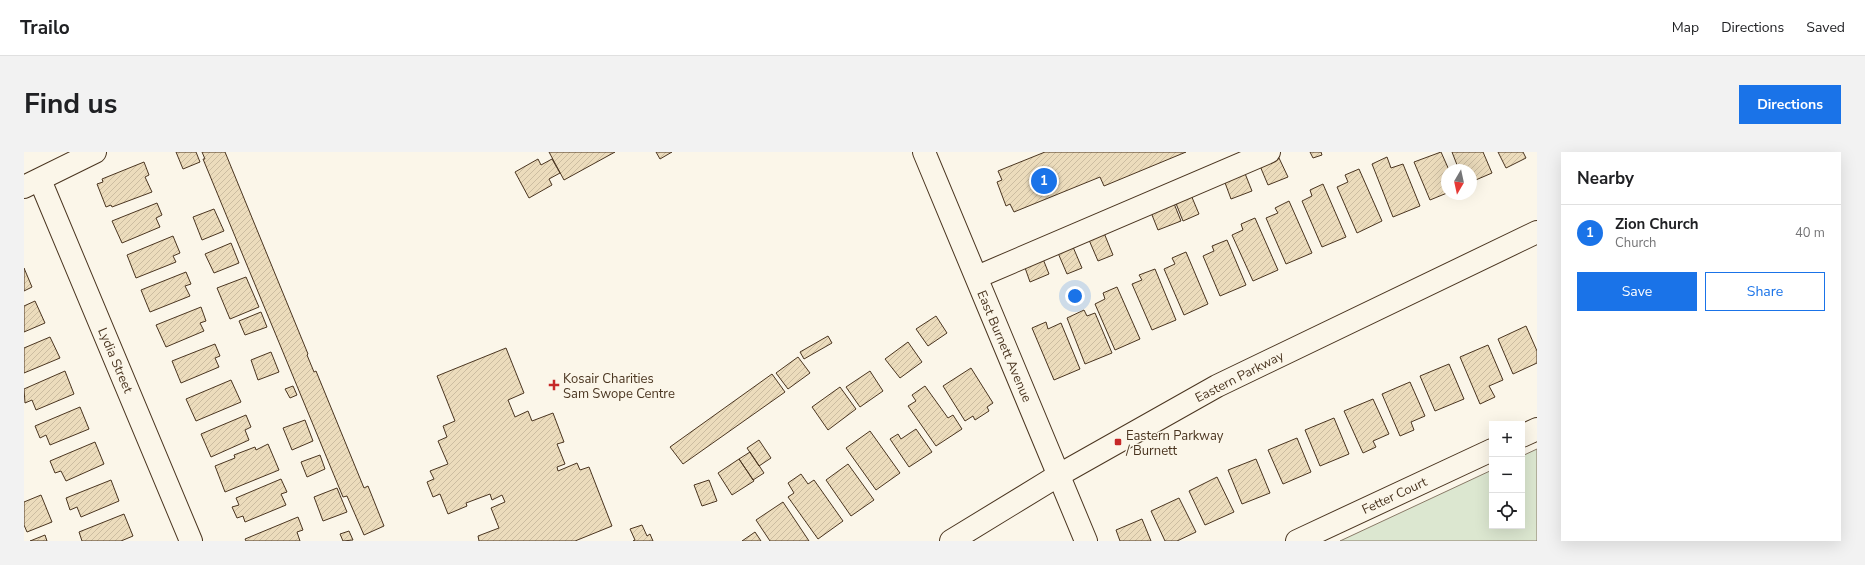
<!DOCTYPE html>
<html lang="en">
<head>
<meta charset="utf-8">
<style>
  body { margin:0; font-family:"Nunito Sans",sans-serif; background:#f2f2f2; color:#202124 }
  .controls { position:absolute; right:12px; bottom:12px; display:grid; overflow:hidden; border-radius:0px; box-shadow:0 4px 16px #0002 }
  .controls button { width:36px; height:36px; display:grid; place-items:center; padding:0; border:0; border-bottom:1px solid #e0e0e0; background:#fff; color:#202124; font:20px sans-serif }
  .compass { position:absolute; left:1417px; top:12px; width:36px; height:36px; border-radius:50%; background:#fff; box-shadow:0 4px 16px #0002; rotate:189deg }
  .you { position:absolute; left:1051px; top:144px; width:14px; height:14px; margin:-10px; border:3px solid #fff; border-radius:50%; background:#1a73e8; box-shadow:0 0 0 6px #1a73e833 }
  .badge { display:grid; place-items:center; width:26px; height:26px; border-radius:50%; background:#1a73e8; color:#fff; font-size:13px; font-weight:700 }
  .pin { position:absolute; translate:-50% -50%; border:2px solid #fff; box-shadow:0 1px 4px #0006 }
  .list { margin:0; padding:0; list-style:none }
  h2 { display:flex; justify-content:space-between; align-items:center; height:52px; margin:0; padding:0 16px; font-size:17px }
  h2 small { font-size:13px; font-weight:400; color:#757577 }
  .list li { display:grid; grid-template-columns:26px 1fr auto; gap:12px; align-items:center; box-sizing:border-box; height:56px; padding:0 16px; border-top:1px solid #e0e0e0 }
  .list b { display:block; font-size:15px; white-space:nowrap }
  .list p { margin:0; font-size:13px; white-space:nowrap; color:#757577 }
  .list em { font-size:13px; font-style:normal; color:#757577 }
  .actions { display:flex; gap:8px; padding:12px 16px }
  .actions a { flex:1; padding:9px 0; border:1px solid #1a73e8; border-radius:0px; text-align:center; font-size:14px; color:#1a73e8 }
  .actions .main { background:#1a73e8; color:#fff }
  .icon { flex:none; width:22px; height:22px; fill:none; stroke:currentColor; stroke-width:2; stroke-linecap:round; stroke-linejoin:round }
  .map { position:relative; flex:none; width:1513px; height:389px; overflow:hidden; border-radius:0px }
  header { display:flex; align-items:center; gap:24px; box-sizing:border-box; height:56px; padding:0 20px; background:#fff; border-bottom:1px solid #e0e0e0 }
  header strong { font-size:19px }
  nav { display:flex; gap:22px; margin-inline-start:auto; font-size:14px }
  .intro { display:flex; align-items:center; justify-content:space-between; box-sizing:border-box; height:96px; padding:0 24px }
  h1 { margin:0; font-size:28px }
  .button { padding:10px 18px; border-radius:0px; background:#1a73e8; color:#fff; font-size:14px; font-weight:700 }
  main { display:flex; gap:24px; padding:0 24px }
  aside { flex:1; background:#fff; border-radius:0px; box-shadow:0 4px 16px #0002 }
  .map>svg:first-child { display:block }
  .garden { fill:#dce7d0; stroke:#887966 }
  .building { fill:url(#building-hatch); stroke:#4a3520 }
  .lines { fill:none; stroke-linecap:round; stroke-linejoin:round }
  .minor-casing { stroke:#4a3520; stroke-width:24 }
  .major-casing { stroke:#4a3520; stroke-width:24 }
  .minor { stroke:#fbf6e9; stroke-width:22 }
  .major { stroke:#fbf6e9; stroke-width:22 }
  .poi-dot { fill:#c62828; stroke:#fbf6e9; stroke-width:1.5 }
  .labels { text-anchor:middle; stroke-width:3; stroke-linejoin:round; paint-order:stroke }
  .street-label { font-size:13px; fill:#4a3520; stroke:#fbf6e9 }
  .poi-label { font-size:13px; fill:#4a3520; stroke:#fbf6e9; text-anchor:start }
</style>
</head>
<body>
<header>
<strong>Trailo</strong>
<nav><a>Map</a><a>Directions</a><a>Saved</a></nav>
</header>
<div class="intro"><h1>Find us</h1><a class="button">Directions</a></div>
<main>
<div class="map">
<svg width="1513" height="389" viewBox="0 0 1513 389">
  <defs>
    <pattern id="building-hatch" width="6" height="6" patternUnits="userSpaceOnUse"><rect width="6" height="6" fill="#ecdcbc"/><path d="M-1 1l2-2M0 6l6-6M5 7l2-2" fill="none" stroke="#ccbda1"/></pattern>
  </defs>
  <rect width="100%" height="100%" fill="#fbf6e9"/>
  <path class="garden" d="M1513,297V389H1316L1468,318V374H1498V304Z"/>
  <path class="building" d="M152,0H172L176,10L159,17Z
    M178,0H201L284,202L283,203L290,220L292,219L340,336L344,334L360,374L340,383L323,344L319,345L179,7H181Z
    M525,0H591L540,28Z
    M632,0H648L636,7Z
    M1021,0H1162L1080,34L1076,25L990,60L986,52L982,54L973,30L978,28L974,19Z
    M1286,0H1297L1298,3L1289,6Z
    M1417,0L1425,18H1423V41L1406,48L1390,10Z
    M1428,0H1459L1468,21L1447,30V18H1435Z
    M1474,0H1499L1502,6L1482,16Z
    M1363,5L1367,16L1379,12L1396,54L1369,65L1348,12Z
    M1255,6L1264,25L1244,33L1236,14Z
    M514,7L517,13L528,7L536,21L525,27L528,33L505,46L491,20Z
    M120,10L125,23L121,25L128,40L88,55L87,53L82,55L73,32L79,30L78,27Z
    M1335,17L1358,69L1333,81L1313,35L1324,30L1321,23Z
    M1220,19L1228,39L1207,47L1200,28Z
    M1299,32L1322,85L1298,95L1278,49L1288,44L1286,38Z
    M1167,43L1175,62L1159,69L1151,49Z
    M1149,49L1157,69L1134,78L1126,58Z
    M1265,49L1288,101L1262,112L1242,66L1254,61L1251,56Z
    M133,51L138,63L132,66L136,75L98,91L88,69Z
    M190,57L200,79L178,88L169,65Z
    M1231,66L1254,118L1229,129L1208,83L1219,78L1217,72Z
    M1080,81L1089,103L1074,109L1065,88Z
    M149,84L156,101L149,104L152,110L112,126L103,103Z
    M1203,88L1222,133L1196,144L1179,104L1190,99L1188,94Z
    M207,91L215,111L190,121L181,102Z
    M1049,95L1058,116L1043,122L1034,101Z
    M1162,100L1184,152L1160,163L1140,117L1151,112L1148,106Z
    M1017,102L1025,122L1006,130L999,110Z
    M0,116L8,135L0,139Z
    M1131,117L1152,168L1128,178L1108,132L1118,128L1115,123Z
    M162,120L167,132L161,134L166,144L126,160L117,138Z
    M222,125L235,155L206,167L193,136Z
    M1093,135L1116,187L1091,198L1071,152L1081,147L1079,141Z
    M11,149L21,171L0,180V154Z
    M177,155L182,169L176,171L180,179L142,195L132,173Z
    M1060,158L1063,164L1071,161L1088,201L1061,212L1043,166Z
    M237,160L243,175L221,183L215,169Z
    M912,164L923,181L904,194L892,177Z
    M1022,170L1024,177L1037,171L1056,217L1030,228L1008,176Z
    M1502,174L1513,199V211L1489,222L1474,187Z
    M804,184L808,191L780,207L776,200Z
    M26,185L36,206L0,221V196Z
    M884,190L898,210L876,226L861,207Z
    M191,192L196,204L191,206L195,215L157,231L148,209Z
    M1464,193L1479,228L1465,234L1471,245L1456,252L1436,205Z
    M482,196L500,241L484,248L491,265L504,259L508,269L529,261L540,290L533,292L541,312L533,315L534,319L553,311L556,318L565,315L588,374L551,389H455L454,384L475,376L467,356L481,350L478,343L468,348L466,342L442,351L443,354L424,362L416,342L409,345L403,330L410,327L406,319L424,312L414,289L423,285L419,274L431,269L413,224Z
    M247,200L255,220L234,228L227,208Z
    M774,205L786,221L764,237L752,221Z
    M1425,212L1440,247L1411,259L1396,224Z
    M947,216L969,251L963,255L965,259L951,268L949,264L941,269L919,234Z
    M41,219L50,242L12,258L8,248L1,251L0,237Z
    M846,219L859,239L836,255L822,235Z
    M748,222L761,240L659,312L646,295Z
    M207,228L217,250L172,269L162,247Z
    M1386,230L1401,264L1387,270L1390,278L1376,284L1358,242Z
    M269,234L273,243L266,246L261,237Z
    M901,234L924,266L929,263L938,277L912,294L884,254L892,249L888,243Z
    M816,235L832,257L804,278L788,255Z
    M1349,247L1365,282L1349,289L1352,295L1339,301L1320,259Z
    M56,255L65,277L26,293L22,283L16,286L11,274Z
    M222,263L227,275L221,278L225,288L187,305L177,282Z
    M1310,266L1325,302L1296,314L1281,278Z
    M281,268L289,289L268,298L259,276Z
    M892,277L908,300L885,315L866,287L874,282L877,287Z
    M846,279L876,321L852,338L822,296Z
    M1273,286L1287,320L1259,332L1244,298Z
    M735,288L747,306L735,314L723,296Z
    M71,290L80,312L42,329L37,319L31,321L26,309Z
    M244,292L255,318L201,340L191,314L211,306L210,303L231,295L232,298Z
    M726,300L740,321L729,328L715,307Z
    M296,303L301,317L283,325L277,310Z
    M715,307L730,329L708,343L694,321Z
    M1232,307L1246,341L1218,352L1204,318Z
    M824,312L850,348L827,364L802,328Z
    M777,322L784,332L790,328L819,369L794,387L764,345L770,341L764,331Z
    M1193,325L1210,360L1181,373L1165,339Z
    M257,327L263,340L257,342L262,353L221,370L219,364L213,366L208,355L215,353L212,346Z
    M87,328L95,349L57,365L53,355L46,358L42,346Z
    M685,328L693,349L678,354L670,333Z
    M313,336L323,360L299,369L290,345Z
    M17,343L28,370L3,380L0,373V350Z
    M1155,346L1172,380L1153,389H1141L1127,359Z
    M759,350L785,389H746L732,368Z
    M100,362L109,384L97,389H58L55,380Z
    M274,365L279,378L273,380L276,389H222L221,387Z
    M1118,367L1127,389H1096L1092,378Z
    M618,373L623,384L626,382L629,389H609L611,388L606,377Z
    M325,379L329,388L319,389L316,382Z
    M731,380L737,389H718Z
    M21,383L23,389H6Z"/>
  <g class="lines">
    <defs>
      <path id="minor" d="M900,0L1062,389
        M16,28L167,389
        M0,35L71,0
        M953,125L1245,0
        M1498,284L1513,277
        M1273,389L1468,298"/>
      <path id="major" d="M927,389L1035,323L1193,234L1513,80"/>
    </defs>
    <use href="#minor" class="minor-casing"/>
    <use href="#major" class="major-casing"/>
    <use href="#minor" class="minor"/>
    <use href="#major" class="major"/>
  </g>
  <g class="poi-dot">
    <path d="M528 227h4v4h4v4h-4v4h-4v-4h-4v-4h4z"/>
    <rect x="1090" y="286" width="8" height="8" rx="2"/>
  </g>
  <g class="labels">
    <g class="street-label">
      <text transform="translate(981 194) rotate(67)" y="5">East Burnett Avenue</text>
      <text transform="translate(92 208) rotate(67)" y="5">Lydia Street</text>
      <text transform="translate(1215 224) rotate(-27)" y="5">Eastern Parkway</text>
      <text transform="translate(1370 343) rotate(-25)" y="5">Fetter Court</text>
    </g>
    <g class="poi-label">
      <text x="539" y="231">Kosair Charities<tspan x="539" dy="15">Sam Swope Centre</tspan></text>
      <text x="1102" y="288">Eastern Parkway<tspan x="1102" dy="15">/ Burnett</tspan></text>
    </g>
  </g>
</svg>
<div class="controls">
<button>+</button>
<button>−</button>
<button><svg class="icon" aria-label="locate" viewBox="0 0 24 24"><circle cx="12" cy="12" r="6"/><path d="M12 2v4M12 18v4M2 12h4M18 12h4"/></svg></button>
</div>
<svg class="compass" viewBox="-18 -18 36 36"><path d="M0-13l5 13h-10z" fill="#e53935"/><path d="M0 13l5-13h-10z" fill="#757577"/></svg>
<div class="you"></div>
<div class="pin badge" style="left:1020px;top:29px">1</div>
</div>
<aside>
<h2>Nearby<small></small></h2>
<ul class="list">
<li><span class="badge">1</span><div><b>Zion Church</b><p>Church</p></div><em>40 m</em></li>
</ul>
<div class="actions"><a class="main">Save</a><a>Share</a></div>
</aside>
</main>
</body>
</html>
